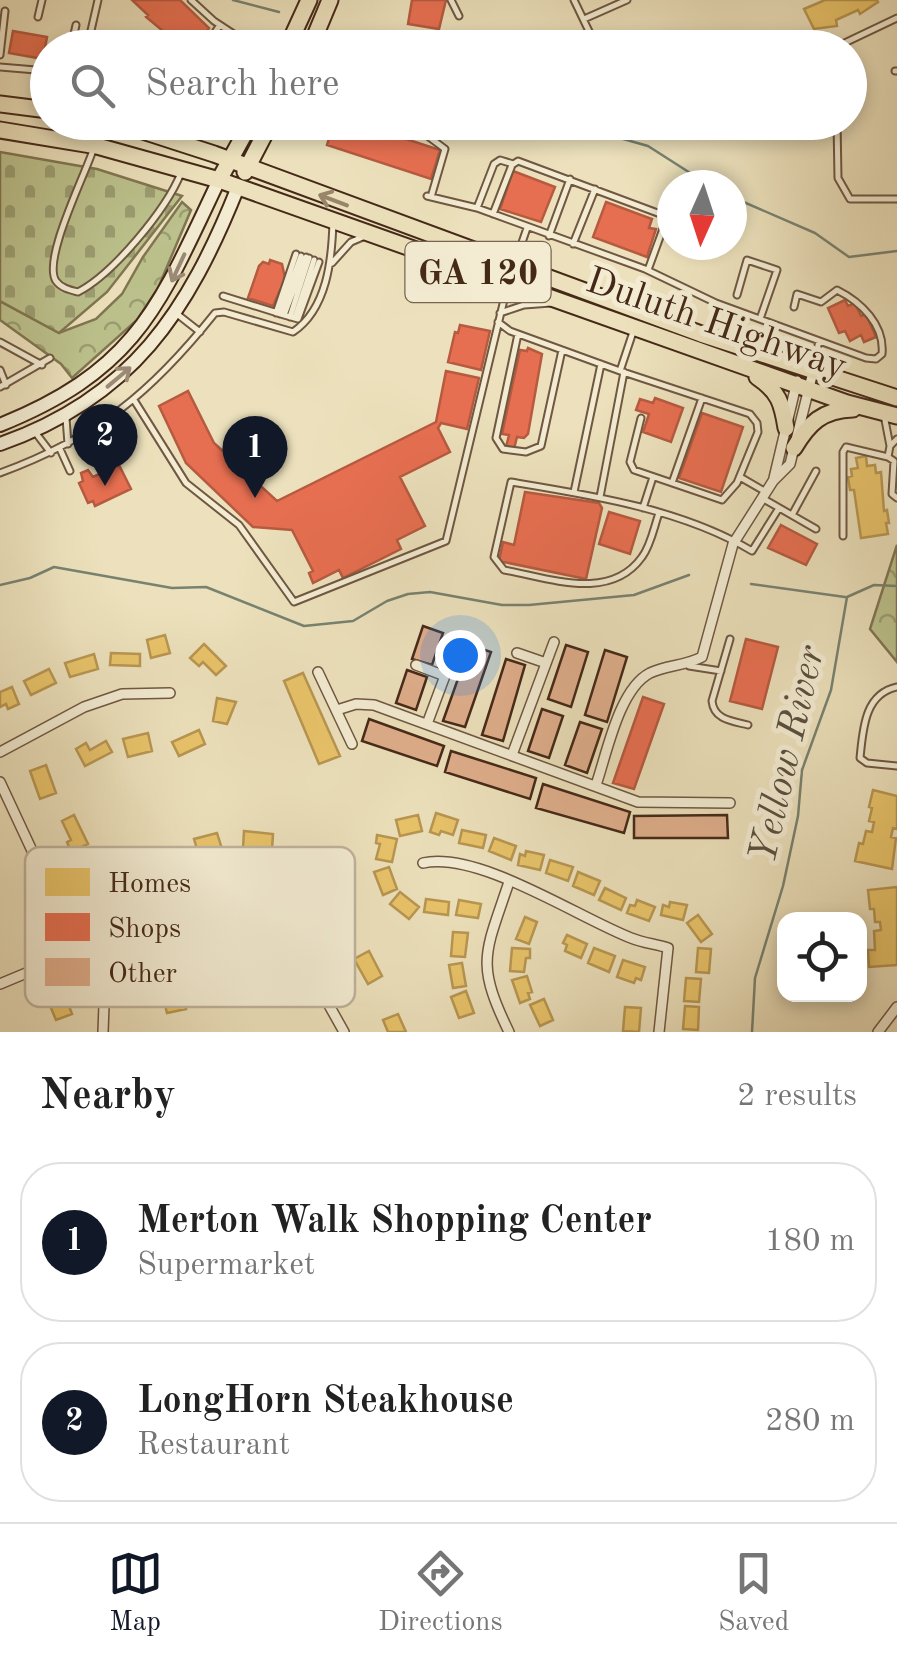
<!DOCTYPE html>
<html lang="en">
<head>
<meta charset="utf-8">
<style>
  body { margin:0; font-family:"Old Standard TT",serif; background:#f6f6f6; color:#222 }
  .controls { position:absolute; right:30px; bottom:30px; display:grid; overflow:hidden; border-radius:20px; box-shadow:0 5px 15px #0003 }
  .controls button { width:90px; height:90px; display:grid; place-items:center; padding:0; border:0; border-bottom:2px solid #e0e0e0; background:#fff; color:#222; font:50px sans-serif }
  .compass { position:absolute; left:657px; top:170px; width:90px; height:90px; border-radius:50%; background:#fff; box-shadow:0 5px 15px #0003; rotate:183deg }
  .you { position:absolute; left:460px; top:655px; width:35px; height:35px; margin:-25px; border:8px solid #fff; border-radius:50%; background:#1a73e8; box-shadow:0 0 0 15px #1a73e833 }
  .badge { display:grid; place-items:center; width:65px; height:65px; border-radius:50%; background:#111827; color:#fff; font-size:32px; font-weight:700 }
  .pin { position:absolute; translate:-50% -82px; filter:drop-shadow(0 2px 5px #0008) }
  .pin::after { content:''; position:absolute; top:52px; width:35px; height:30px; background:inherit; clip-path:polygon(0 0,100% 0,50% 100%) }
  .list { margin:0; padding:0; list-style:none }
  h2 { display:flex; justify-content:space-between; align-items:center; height:130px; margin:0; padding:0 40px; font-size:42px }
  h2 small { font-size:32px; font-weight:400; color:#767676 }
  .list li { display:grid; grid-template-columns:65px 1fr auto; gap:30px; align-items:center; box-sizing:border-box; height:160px; margin:0 20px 20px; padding:0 20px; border:2px solid #e0e0e0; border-radius:40px }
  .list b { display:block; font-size:38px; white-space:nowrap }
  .list p { margin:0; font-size:32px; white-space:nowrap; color:#767676 }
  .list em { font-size:32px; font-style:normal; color:#767676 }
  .icon { flex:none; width:55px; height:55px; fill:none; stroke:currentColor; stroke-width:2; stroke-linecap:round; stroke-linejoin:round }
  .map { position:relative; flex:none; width:897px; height:1032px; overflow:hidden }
  .search { position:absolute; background:#fff; box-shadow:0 5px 15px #0003; left:30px; right:30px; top:30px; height:110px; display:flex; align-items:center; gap:25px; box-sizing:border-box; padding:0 35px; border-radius:55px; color:#767676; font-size:38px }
  .sheet { height:490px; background:#fff }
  nav { display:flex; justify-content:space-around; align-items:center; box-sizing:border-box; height:140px; border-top:2px solid #e0e0e0; background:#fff; font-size:28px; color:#767676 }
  nav a { display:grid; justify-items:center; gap:5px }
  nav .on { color:#111827 }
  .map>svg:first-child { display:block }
  .forest { fill:url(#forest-crowns); stroke:#807652; stroke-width:2.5 }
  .cemetery { fill:url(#cemetery-stones); stroke:#807652; stroke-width:2.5 }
  .homes { fill:#e9c46a; stroke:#b89651; stroke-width:2.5 }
  .shops { fill:#e76f51; stroke:#b65a40; stroke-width:2.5 }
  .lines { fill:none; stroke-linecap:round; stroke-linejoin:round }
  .stream { stroke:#778271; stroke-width:2.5 }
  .building { fill:#dfae8c; stroke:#452918; stroke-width:2.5 }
  .lane-casing { stroke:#6f5741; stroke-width:9 }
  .street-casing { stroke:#6f5741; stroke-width:12 }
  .secondary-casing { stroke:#452918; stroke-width:16 }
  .primary-casing { stroke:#452918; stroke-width:19 }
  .lane { stroke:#f3ecd3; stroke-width:5 }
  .street { stroke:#f3ecd3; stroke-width:9 }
  .secondary { stroke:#f3ecd3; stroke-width:12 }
  .primary { stroke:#ece1bc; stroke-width:15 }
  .oneway { stroke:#98856a }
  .oneway2 { stroke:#9c8a76 }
  .labels { text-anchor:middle; stroke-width:10; stroke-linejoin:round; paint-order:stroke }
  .shield { fill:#f3ecd3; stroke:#796450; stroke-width:2.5 }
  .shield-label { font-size:35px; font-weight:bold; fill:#452918 }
  .street-label { font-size:38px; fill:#452918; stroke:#f3ecd3 }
  .water-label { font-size:40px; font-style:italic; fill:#5a4e3d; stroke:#f3ecd3 }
  .key { fill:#f3ecd3; stroke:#bfb29b; stroke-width:2.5 }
  .key-label { font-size:28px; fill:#452918 }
</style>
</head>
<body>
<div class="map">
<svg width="897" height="1032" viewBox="0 0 897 1032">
  <defs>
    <pattern id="forest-crowns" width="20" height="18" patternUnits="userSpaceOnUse" patternTransform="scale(2.5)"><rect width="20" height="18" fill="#bcc28d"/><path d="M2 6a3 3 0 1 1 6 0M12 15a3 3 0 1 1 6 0" fill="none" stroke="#9b9e72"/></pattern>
    <pattern id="cemetery-stones" width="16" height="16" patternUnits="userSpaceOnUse" patternTransform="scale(2.5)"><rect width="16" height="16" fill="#bcc28d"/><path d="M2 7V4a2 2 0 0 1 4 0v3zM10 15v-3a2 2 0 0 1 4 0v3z" fill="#9b9e72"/></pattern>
  </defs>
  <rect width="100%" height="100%" fill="#ece1bc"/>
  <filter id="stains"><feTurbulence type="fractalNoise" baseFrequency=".002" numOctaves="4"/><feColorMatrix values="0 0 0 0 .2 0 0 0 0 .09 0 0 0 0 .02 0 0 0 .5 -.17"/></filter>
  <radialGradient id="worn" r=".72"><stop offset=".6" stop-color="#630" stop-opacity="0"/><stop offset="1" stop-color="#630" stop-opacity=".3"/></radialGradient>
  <path class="forest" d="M182,202L191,210L158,288L137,320L72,378L61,364L0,320V301L59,333L96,319L122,294L143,257Z
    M897,545V662L870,629Z"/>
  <path class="cemetery" d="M0,152L97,169L182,196L107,292L59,333L0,301Z"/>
  <path class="homes" d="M825,0H877L878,2L860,14L858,10L836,20L837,26L814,29L804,9Z
    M866,456L867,466L875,465L876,473L881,472L884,511L887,510L889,523H886L888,534L861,538L854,490H850L848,477L852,476L851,469L858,468L856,458Z
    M165,635L170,653L151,658L147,640Z
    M204,644L226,666L216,675L203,662L199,666L190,658Z
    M111,653L140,654V666L110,665Z
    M94,654L98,669L70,677L65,663Z
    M49,669L56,683L31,695L24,681Z
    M303,673L340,756L319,764L284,681Z
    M12,687L19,704L8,709L6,704L0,707V692Z
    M217,698L236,702L227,724L213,721Z
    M199,730L205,744L179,756L172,742Z
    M148,733L152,751L128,757L123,739Z
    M106,741L112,752L85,766L76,749L86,743L90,750Z
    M46,765L56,793L40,799L30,771Z
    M873,790L897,796V829L893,828L891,837L896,838L892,869L855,861L859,843L863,844L866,831L872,832L874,822L869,821L872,808L869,807Z
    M436,813L458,820L453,835L441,831L439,835L430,832Z
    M74,815L88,844L71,852L67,842L71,840L62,821Z
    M418,815L422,831L400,836L396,820Z
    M462,830L486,835L483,848L459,843Z
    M244,831L273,834L272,850L243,848Z
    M217,833L222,849L199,856L194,839Z
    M377,835L397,839L392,862L376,859L380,844L376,843Z
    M494,838L516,846L511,860L489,851Z
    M526,851L544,855L540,870L518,865L520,854L525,856Z
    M550,860L573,867L568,881L546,873Z
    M389,867L397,889L383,895L374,872Z
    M578,872L600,881L594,895L573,886Z
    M897,887V965L869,967L868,950H875L874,931L881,930L880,922H875L874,909H870L868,890Z
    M605,888L626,898L621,910L599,900Z
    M400,892L419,907L409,919L390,904Z
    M426,899L449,902L448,915L424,912Z
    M459,900L481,904L478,918L456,915Z
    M637,900L655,907L649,921L627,913L630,905L635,906Z
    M670,902L687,905L683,920L661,915L663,905L669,907Z
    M698,915L712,934L701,942L687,923Z
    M525,917L537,922L529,944L516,939Z
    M453,932L468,933L465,957L451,956Z
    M567,935L587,944L581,958L565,951L567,945L563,943Z
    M512,948L530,949V958H526L524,972L510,971Z
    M594,948L615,956L609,972L588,963Z
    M698,948L711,949L709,973L696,972Z
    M369,951L382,976L368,984L354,959Z
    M623,960L645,967L641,980L636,978L634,983L617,977Z
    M462,963L466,986L453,988L449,965Z
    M527,976L532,992L528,993L530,999L520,1003L512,980Z
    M686,978L701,979L699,1002L684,1001Z
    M178,989L186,1009L167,1013L162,993Z
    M63,990L72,1014L56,1020L46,996Z
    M466,991L474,1013L459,1018L451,997Z
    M544,999L553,1020L540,1026L530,1005Z
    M685,1006L699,1007L698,1030L683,1029Z
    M625,1007L641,1008L639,1032L623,1031Z
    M398,1014L406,1032H388L383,1020Z"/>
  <path class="shops" d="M132,0H180L209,28L193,48H178L180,45L146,17L148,15Z
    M412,0H446L439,29L408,24Z
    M13,31L47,37L43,59L9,53Z
    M334,122H368L366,126L440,150L431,179L327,145Z
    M513,171L555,187L541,222L500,209Z
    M606,202L652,219L649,228L656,229L647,257L593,237Z
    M270,260L282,264L285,278L312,287L307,299L280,290L273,306L248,298L259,266L263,262L269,264Z
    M845,300L848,306L855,303L861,316L866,314L876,337L864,342L861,335L850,341L845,331L839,333L828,308Z
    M460,325L490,331L481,370L448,362L455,332L458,333Z
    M528,348L542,354L528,434L524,438L517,437L514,449L506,447L509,435L502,434L520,350L527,351Z
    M446,371L479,378L467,429L441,423L438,428L450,452L400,477L425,526L397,540L401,549L343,578L339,570L313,583L309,573L313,571L292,530L253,527L186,463L159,406L188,391L214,443L277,501L436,422Z
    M655,398L683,408L671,442L643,432L649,414L636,410L640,399L653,403Z
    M702,413L743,427L721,492L679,478Z
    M119,465L131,489L95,506L93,501L88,503L79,483L83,481L81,473L88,470L93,477Z
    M525,492L599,503L602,508L586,579L499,561L503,542L514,545Z
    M609,512L640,521L630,554L599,544Z
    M781,525L817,544L806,565L768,548Z
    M746,639L778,647L762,709L730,701Z
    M643,697L664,704L634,789L613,783Z"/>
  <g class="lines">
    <path class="stream" d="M233,0L279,12
      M532,122L595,131L648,146L709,185
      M732,197L815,233L849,257L897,251
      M751,584L845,597
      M0,585L30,578L54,567L172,588L206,587L304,626L353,621L387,601L408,594L430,592L502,605H529L634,595L689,575
      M752,1032L755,978L783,886L798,816L802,770L831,690L847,597L874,585L897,586"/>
  </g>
  <path class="building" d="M423,626L443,633L432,665L412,659Z
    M470,645L491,652L465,727L443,721Z
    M566,645L588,652L571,707L548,699Z
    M605,650L627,657L607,722L585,715Z
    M506,659L525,665L503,741L482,735Z
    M407,670L427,677L416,710L396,703Z
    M542,709L563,716L549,758L528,751Z
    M369,719L444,746L437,766L362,741Z
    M580,722L602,729L587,773L565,765Z
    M451,751L536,778L530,799L445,772Z
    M543,784L630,812L624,833L536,808Z
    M727,815L728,838H634V816Z"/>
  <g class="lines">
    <defs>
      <path id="lane" d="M191,0L214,21L255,48
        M451,0L459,16
        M574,0L597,48
        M38,17L42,0
        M584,19L627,0
        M71,48L76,25
        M87,48L98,0
        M147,48L149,39
        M204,48L220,25
        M834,48L897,18
        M0,55L5,11
        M0,67L48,71
        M895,71H897
        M409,122L445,149L431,197
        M837,122L838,178L850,199H897
        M93,150C85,175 42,260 56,281C61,288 70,290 78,292C113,274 166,210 181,173
        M427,196L477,208L645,269L716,303L866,358L876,359L882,354C885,325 861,302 837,290L821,302L797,294L794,307
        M477,208L494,164L500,160L513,164
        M493,214L512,165L518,161L663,215L664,226L648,270
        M549,236L570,179
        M573,244L595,189
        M332,263L351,242L365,236
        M737,295L747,260L777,270L760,319
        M223,296L284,315L306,257
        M276,313L296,254
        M500,313L524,305L551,303
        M177,314L200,332
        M280,314L301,256
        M284,315L298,319L319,262
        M290,317L309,258
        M295,318L314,260
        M498,322L510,331L620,371
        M634,329L620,371L750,414L757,423L758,432L737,483L722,500L634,470L630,462L641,418
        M518,334L496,438L503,449L526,452L541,446L562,350
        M0,342L42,365
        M813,367L819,341
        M0,370L6,385
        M0,387L50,358
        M134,400L186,483L239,525L294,602L446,541L508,283L527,228
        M884,415L890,446L897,439
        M66,418L68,444
        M35,432L51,453
        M890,446L888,457L894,461L892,494L897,498
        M60,449L70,471
        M0,473C98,437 151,393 215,313L224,312L293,332C327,309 332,260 333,221
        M740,477L766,492
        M672,483L702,398
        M574,492L601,364
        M600,497L624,372
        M762,498L816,529
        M643,508L653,477
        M659,513C654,527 651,545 642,557C610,602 549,578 504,570L494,557L511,482C590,495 682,509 752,551L779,508
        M792,515L816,471
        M843,536V452L846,447L888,457
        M730,639L712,701C714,720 732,721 748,725
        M689,666L721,671
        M897,687C864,694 863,730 860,758L867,763L897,766"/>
      <path id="street" d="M774,478L797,381
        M517,653L546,663
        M416,665L445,676
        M318,672L352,744
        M337,710L356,704L374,705L638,802L730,803
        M427,724L458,641
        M0,752L84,707L122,694L170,693
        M512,755L554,642
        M0,782L104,1005L103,1032
        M596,785C607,753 619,689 650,673C667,665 685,666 702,657L733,544L773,481L790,464L813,372
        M423,863C479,851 577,917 631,938C643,943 656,944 668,948L659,1032
        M509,882C485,954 475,962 509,1032
        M0,984L79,951L216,877C236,873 248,873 263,887L344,1032
        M878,1032L897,1007"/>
      <path id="secondary" d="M0,425C138,369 159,306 219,180
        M0,444C132,398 188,312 238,187"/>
      <path id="primary" d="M287,48L309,0
        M310,48L330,0
        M0,104L48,110
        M115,122L214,154L701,334L897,398
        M0,130L97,146L219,180L847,403L897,416
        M245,172L271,122
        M219,180L251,122
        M757,377C779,392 782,403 786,428
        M794,448C809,423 822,410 853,409"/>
    </defs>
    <use href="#lane" class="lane-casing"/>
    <use href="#street" class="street-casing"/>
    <use href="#secondary" class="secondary-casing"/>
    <use href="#primary" class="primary-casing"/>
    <use href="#lane" class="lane"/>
    <use href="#street" class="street"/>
    <use href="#secondary" class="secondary"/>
    <use href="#primary" class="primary"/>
  </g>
  <defs><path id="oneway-shaft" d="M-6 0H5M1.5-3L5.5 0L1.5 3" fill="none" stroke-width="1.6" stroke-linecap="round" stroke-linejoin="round" transform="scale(2.5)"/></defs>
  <use class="oneway" href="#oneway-shaft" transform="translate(333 200) rotate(-159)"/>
  <g class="oneway2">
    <use href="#oneway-shaft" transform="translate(178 268) rotate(115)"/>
    <use href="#oneway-shaft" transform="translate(119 377) rotate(-40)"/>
  </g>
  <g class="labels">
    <rect class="shield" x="405.5" y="242" width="145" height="60" rx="8"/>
    <g class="shield-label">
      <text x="478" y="284">GA 120</text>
    </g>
    <g class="street-label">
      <text transform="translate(717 322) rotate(19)" y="13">Duluth Highway</text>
    </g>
    <g class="water-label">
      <text transform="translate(785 754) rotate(-77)" y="14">Yellow River</text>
    </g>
  </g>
  <rect x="25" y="847" width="330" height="160" rx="15" class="key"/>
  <rect x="45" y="868" width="45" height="28" fill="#e9c46a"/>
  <rect x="45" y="913" width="45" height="28" fill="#e76f51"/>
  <rect x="45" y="958" width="45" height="28" fill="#dfae8c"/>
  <g class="key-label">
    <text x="108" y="892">Homes</text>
    <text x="108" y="937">Shops</text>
    <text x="108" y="982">Other</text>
  </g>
  <rect width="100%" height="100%" filter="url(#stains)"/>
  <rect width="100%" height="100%" fill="url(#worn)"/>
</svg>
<div class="controls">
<button><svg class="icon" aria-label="locate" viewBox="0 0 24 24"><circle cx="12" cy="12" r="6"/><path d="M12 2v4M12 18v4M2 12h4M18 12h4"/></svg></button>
</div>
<svg class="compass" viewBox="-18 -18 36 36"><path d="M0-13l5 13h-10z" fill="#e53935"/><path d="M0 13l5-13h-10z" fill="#767676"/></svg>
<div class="you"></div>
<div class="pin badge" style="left:255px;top:498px">1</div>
<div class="pin badge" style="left:105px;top:486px">2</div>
<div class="search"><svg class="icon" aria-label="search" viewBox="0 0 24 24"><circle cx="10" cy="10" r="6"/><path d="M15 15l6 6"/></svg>Search here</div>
</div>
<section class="sheet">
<h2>Nearby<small>2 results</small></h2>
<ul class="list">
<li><span class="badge">1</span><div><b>Merton Walk Shopping Center</b><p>Supermarket</p></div><em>180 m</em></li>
<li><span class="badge">2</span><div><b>LongHorn Steakhouse</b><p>Restaurant</p></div><em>280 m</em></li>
</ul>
</section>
<nav>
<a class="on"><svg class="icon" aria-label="map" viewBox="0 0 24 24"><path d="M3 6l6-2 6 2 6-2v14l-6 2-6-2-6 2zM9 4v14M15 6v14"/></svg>Map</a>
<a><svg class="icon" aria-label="directions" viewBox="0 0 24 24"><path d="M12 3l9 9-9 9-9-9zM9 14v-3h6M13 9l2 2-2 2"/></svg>Directions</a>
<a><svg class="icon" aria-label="saved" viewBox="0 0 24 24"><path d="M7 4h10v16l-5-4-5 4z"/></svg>Saved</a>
</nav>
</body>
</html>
